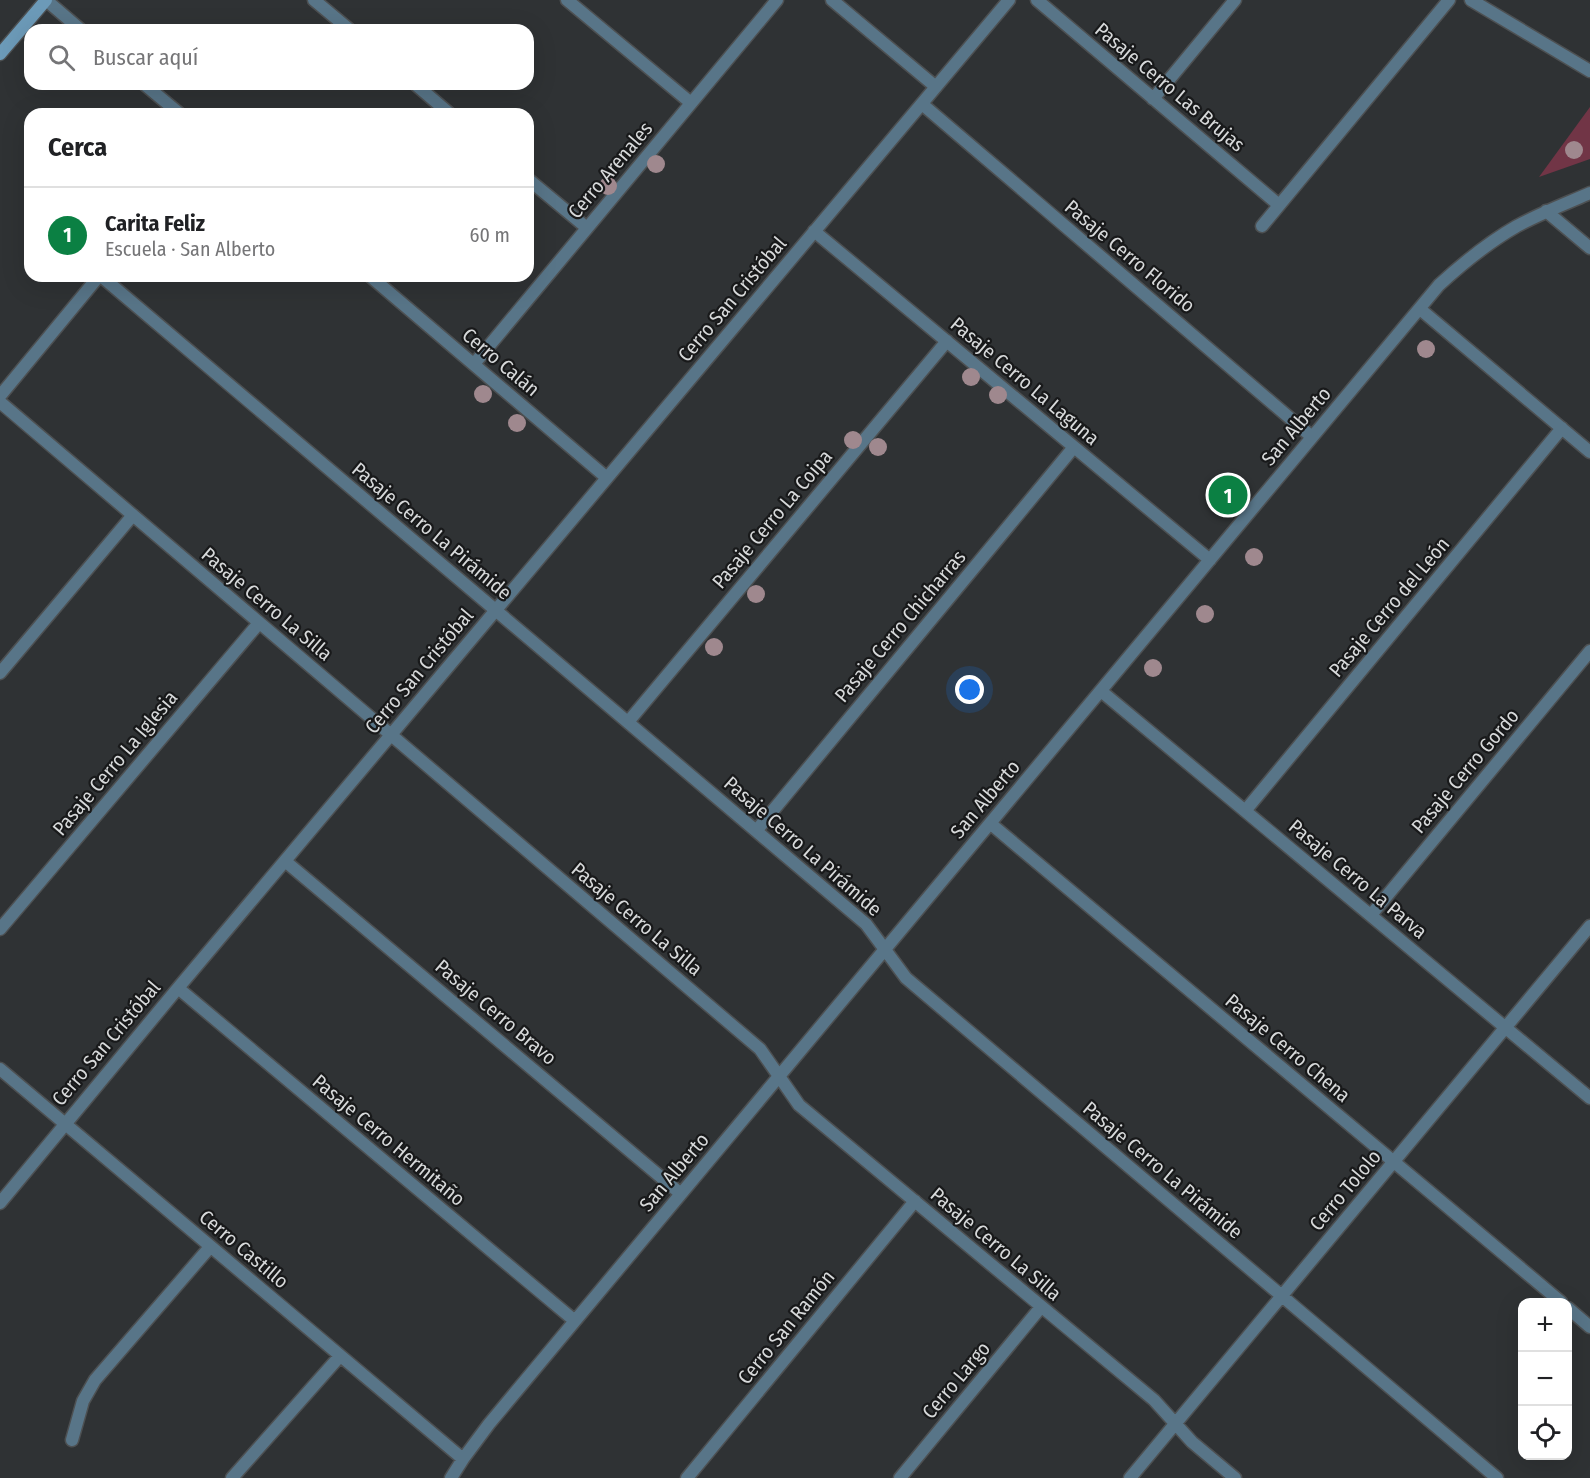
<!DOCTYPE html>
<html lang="es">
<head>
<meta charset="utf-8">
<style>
  body { margin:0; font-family:"Fira Sans Condensed",sans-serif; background:#f6f6f6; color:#202124 }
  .controls { position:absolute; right:18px; bottom:18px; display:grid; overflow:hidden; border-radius:12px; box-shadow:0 6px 24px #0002 }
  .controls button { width:54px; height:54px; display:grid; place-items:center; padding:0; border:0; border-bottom:2px solid #e0e0e0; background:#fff; color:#202124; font:30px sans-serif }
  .you { position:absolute; left:970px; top:690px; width:21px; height:21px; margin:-15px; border:4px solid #fff; border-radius:50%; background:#1a73e8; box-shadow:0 0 0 9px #1a73e833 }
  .badge { display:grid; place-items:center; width:39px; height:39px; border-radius:50%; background:#0b8043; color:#fff; font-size:20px; font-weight:700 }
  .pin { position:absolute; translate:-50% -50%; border:3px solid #fff; box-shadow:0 2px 6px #0006 }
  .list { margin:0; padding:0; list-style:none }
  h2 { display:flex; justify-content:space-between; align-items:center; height:78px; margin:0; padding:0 24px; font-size:26px }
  h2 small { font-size:20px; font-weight:400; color:#757577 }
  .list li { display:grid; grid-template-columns:39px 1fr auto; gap:18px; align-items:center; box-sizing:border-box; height:96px; padding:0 24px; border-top:2px solid #e0e0e0 }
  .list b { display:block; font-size:22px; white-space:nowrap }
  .list p { margin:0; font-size:20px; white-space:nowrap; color:#757577 }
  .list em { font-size:20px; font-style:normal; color:#757577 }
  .icon { flex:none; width:33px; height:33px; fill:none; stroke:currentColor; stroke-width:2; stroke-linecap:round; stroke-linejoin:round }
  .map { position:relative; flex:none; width:1590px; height:1478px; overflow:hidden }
  .search { position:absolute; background:#fff; box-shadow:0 6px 24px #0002; left:24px; top:24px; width:510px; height:66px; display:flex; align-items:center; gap:15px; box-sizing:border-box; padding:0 21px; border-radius:18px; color:#757577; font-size:22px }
  .panel { position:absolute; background:#fff; box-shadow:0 6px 24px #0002; left:24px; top:108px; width:510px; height:174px; border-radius:18px }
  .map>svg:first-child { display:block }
  .green { fill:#713546 }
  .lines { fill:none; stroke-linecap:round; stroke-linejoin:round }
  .street-casing { stroke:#4d5052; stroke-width:15 }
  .secondary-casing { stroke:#4d5052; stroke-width:15 }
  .street { stroke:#587588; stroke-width:12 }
  .secondary { stroke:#6c9ab8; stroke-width:12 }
  .tree { fill:#9f888e }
  .labels { text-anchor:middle; stroke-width:4.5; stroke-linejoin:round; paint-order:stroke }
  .street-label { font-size:20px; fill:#d7d9da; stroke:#18191a }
</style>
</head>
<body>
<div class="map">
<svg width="1590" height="1478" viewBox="0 0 1590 1478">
  <rect width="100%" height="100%" fill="#2f3234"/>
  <path class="green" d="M1590,107V159L1539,177Z"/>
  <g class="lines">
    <defs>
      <path id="street" d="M46,0L81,30
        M314,0L350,30
        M567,0L691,103
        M832,0L936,87
        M1037,0L1279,205
        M1471,0L1590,71
        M144,84L180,114
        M415,84L450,114
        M1153,99L1235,0
        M922,104L1312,437
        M528,179L587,228
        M1546,211L1590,248
        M1262,226L1449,0
        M814,231L1210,560
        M101,276L866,924L906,978L1497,1478
        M370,276L607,478
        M1420,309L1590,452
        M474,364L777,0
        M0,396L99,276
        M0,402L760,1049L799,1105L1154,1400L1192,1442L1235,1478
        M0,673L133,515
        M1101,691L1590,1098
        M628,722L947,341
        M1245,811L1562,428
        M991,824L1561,1302
        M756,831L1074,447
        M285,861L681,1194
        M1371,915L1590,651
        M0,929L259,623
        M178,988L575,1321
        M0,1069L463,1459
        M0,1203L178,988L1009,0
        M1568,1308L1590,1327
        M72,1440L83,1401L95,1380L210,1247
        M232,1478L340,1356
        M451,1478L463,1459L489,1424L1439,285C1463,263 1489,242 1517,226C1541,213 1565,204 1590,193
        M687,1478L915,1201
        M900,1478L1041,1307
        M1130,1478L1590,926"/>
      <path id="secondary" d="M0,54L46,0"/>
    </defs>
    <use href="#street" class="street-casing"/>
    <use href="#secondary" class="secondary-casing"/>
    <use href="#street" class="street"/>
    <use href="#secondary" class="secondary"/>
  </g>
  <g class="tree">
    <circle cx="1574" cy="150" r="9"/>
    <circle cx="656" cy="164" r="9"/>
    <circle cx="608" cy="186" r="9"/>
    <circle cx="1426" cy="349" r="9"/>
    <circle cx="971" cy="377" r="9"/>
    <circle cx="483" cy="394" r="9"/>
    <circle cx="998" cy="395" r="9"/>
    <circle cx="517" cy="423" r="9"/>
    <circle cx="853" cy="440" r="9"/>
    <circle cx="878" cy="447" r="9"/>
    <circle cx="1254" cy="557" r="9"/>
    <circle cx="756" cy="594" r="9"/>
    <circle cx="1205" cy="614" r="9"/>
    <circle cx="714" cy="647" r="9"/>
    <circle cx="1153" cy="668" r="9"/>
  </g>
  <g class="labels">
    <g class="street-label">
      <text transform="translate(1170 87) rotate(40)" y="7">Pasaje Cerro Las Brujas</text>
      <text transform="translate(610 170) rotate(-50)" y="7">Cerro Arenales</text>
      <text transform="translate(1130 256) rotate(40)" y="7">Pasaje Cerro Florido</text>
      <text transform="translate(732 299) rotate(-50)" y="7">Cerro San Cristóbal</text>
      <text transform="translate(501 362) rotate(40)" y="7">Cerro Calán</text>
      <text transform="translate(1025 381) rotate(40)" y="7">Pasaje Cerro La Laguna</text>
      <text transform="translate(1296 426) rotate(-50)" y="7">San Alberto</text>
      <text transform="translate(772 519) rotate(-50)" y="7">Pasaje Cerro La Coipa</text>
      <text transform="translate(432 531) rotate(40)" y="7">Pasaje Cerro La Pirámide</text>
      <text transform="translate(267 604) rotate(40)" y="7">Pasaje Cerro La Silla</text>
      <text transform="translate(1389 607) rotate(-50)" y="7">Pasaje Cerro del León</text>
      <text transform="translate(900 626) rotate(-50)" y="7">Pasaje Cerro Chicharras</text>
      <text transform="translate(419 671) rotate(-50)" y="7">Cerro San Cristóbal</text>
      <text transform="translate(115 763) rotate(-50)" y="7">Pasaje Cerro La Iglesia</text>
      <text transform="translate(1465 771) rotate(-50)" y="7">Pasaje Cerro Gordo</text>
      <text transform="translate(985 799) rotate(-50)" y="7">San Alberto</text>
      <text transform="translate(803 846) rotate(41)" y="7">Pasaje Cerro La Pirámide</text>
      <text transform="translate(1358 879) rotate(40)" y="7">Pasaje Cerro La Parva</text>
      <text transform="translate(637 919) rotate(40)" y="7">Pasaje Cerro La Silla</text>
      <text transform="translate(496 1012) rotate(40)" y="7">Pasaje Cerro Bravo</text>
      <text transform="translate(106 1043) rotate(-50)" y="7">Cerro San Cristóbal</text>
      <text transform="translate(1288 1048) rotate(40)" y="7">Pasaje Cerro Chena</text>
      <text transform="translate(389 1140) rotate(40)" y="7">Pasaje Cerro Hermitaño</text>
      <text transform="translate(1163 1170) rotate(40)" y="7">Pasaje Cerro La Pirámide</text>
      <text transform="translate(674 1172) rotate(-50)" y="7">San Alberto</text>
      <text transform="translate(1345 1190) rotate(-50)" y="7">Cerro Tololo</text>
      <text transform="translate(996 1244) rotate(40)" y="7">Pasaje Cerro La Silla</text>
      <text transform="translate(244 1249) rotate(40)" y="7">Cerro Castillo</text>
      <text transform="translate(786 1327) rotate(-51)" y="7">Cerro San Ramón</text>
      <text transform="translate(956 1380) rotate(-50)" y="7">Cerro Largo</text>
    </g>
  </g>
</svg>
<div class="controls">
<button>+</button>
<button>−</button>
<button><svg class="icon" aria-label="locate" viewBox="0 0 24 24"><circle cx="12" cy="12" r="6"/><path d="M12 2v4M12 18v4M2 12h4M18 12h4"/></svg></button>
</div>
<div class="you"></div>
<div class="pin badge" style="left:1228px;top:495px">1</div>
<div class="search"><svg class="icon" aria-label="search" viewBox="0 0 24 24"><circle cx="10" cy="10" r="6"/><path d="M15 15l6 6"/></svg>Buscar aquí</div>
<section class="panel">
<h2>Cerca<small></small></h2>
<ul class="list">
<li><span class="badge">1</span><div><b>Carita Feliz</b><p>Escuela · San Alberto</p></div><em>60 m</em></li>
</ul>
</section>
</div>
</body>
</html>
